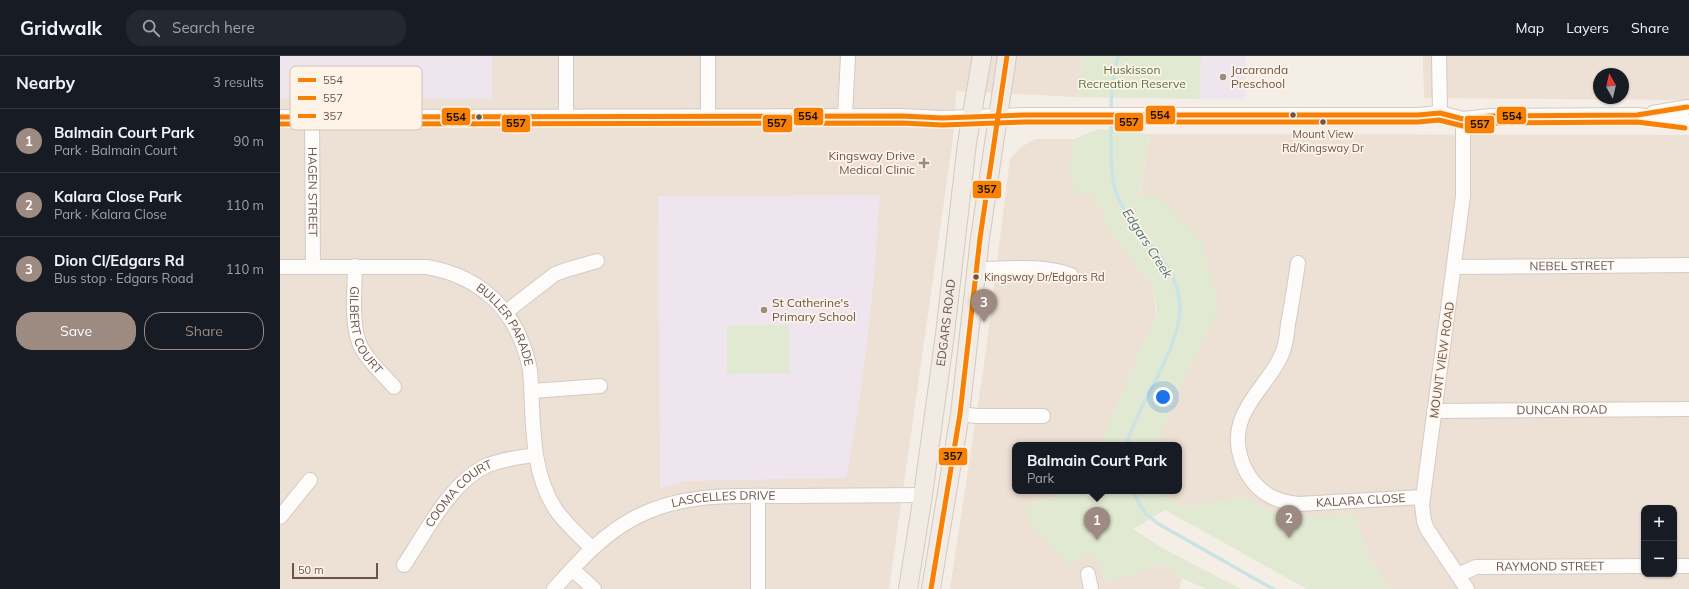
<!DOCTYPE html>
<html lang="en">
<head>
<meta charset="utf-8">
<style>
  body { margin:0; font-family:Mulish,sans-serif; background:#242831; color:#f1f3f6 }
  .controls { position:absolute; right:12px; bottom:12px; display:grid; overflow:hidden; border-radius:8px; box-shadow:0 1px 3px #0004 }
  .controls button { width:36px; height:36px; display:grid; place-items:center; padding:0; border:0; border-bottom:1px solid #363941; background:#171b24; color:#f1f3f6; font:20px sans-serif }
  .compass { position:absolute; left:1313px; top:12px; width:36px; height:36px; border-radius:50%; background:#171b24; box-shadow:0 1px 3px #0004; rotate:352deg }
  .scale { position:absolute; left:12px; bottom:10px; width:86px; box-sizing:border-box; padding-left:4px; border:2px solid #6e544a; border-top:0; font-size:11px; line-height:14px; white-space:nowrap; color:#6e544a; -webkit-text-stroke:3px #fdf3e6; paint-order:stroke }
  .you { position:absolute; left:883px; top:341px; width:14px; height:14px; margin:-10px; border:3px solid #fff; border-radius:50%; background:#1a73e8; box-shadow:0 0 0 6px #1a73e833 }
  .badge { display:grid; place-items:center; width:26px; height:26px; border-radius:50%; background:#9d8a81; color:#fff; font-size:13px; font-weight:700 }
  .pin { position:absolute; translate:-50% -33px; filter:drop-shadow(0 1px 2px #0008) }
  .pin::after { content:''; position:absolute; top:21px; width:14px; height:12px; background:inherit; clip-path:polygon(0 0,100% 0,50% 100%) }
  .popup { position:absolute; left:732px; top:386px; width:170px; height:52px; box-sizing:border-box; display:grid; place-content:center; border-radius:8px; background:#171b24; filter:drop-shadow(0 1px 3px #0005); font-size:13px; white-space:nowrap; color:#9ea1a6 }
  .popup b { font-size:15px; color:#f1f3f6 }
  .popup::after { content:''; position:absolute; left:50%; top:100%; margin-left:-8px; border:8px solid transparent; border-top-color:#171b24 }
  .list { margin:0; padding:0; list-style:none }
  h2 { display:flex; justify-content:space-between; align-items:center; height:52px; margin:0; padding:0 16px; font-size:17px }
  h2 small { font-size:13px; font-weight:400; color:#9ea1a6 }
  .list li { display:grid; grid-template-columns:26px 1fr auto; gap:12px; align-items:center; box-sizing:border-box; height:64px; padding:0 16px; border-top:1px solid #363941 }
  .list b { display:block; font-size:15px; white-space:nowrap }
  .list p { margin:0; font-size:13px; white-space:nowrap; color:#9ea1a6 }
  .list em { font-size:13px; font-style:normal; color:#9ea1a6 }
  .actions { display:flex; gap:8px; padding:12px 16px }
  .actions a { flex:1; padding:9px 0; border:1px solid #9d8a81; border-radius:16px; text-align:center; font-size:14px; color:#9d8a81 }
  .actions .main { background:#9d8a81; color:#fff }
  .icon { flex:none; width:22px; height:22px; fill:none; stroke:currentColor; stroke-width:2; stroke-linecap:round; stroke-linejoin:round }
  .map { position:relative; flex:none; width:1409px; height:533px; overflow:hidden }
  header { display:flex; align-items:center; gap:24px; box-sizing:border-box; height:56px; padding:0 20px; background:#171b24; border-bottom:1px solid #363941 }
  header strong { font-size:19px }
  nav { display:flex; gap:22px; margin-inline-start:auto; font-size:14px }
  .search { width:280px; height:36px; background:#242831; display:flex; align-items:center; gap:10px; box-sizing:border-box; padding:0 14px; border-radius:16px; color:#9ea1a6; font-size:15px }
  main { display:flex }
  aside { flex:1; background:#171b24 }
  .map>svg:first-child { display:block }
  .residential { fill:#ede0d4; fill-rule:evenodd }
  .education { fill:#efe5ef }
  .green { fill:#e2e9d2 }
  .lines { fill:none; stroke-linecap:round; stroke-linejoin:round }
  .stream { stroke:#cae3e3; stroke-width:3.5 }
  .minor-casing { stroke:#d3cbc5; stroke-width:16 }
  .major-casing { stroke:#d3c9c4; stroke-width:20 }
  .minor { stroke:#fdfcfb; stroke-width:14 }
  .major { stroke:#f1ebe4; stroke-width:18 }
  .bus-1-casing { stroke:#fdf3e6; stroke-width:8 }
  .bus-2-casing { stroke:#fdf3e6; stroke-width:8 }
  .bus-3-casing { stroke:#fdf3e6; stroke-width:8 }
  .bus-1 { stroke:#f88004; stroke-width:5 }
  .bus-2 { stroke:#f88004; stroke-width:5 }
  .bus-3 { stroke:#f88004; stroke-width:5 }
  .poi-dot { fill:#9d8a81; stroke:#fdf3e6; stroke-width:1.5 }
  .bus-dot { fill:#6e544a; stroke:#fdf3e6; stroke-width:1.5 }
  .labels { text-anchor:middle; stroke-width:3.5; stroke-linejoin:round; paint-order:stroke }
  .bus-label { font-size:11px; fill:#6e544a; stroke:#fdf3e6 }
  .park-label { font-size:12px; fill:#557443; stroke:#fdf3e6 }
  .poi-label { font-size:12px; fill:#6e544a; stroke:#fdf3e6; text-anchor:start }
  .street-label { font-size:12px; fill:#6e544a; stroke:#fdf3e6 }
  .water-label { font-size:13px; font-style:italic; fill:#43757a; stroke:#fdf3e6 }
  .key { fill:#fdf3e6; stroke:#d2c3b7; stroke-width:1 }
  .key-label { font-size:11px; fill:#6e544a }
  .line-badge { stroke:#fdf3e6; stroke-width:1.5 }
  .pale-badge-label { font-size:11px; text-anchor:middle; font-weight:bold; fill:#111 }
</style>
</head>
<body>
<header>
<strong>Gridwalk</strong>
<div class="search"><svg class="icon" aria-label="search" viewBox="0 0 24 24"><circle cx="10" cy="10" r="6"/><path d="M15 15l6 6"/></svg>Search here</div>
<nav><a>Map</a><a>Layers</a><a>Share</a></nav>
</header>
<main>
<aside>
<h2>Nearby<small>3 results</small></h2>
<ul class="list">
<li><span class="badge">1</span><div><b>Balmain Court Park</b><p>Park · Balmain Court</p></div><em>90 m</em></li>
<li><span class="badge">2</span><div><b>Kalara Close Park</b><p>Park · Kalara Close</p></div><em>110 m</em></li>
<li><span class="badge">3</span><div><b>Dion Cl/Edgars Rd</b><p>Bus stop · Edgars Road</p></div><em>110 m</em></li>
</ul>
<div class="actions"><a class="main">Save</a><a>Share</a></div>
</aside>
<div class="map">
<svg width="1409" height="533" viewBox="0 0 1409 533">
  <rect width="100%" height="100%" fill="#f4eee7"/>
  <path class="residential" d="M0,0H804L797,41L676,35L674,75L609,533H0Z
    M1143,0H1409V44L1144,42ZM1319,18H1343V42H1319Z
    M870,78L1409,79V533H1110L1090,503L1075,459L1016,461L986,453L966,441L902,451L888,443L884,435H899V389H879V383L896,339L859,142ZM1364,452H1394V518H1364Z
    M755,83H794L788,123L794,125L813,138L822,154L828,173L872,229L877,262L862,290L820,389H735V435H794L746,449L800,502L809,499L818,505L822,513L825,527L882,508L902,522L899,533H670L706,295L730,103L740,92Z"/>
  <path class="education" d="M0,0H212V43H0Z
    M921,0H966L965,43H920Z
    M600,139L594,222L587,286L578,355L566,422L406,425L380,432L378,140Z"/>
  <path class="green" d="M804,0H921L920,43L797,41Z
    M818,73L841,74L870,78L859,141L879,140L923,187L939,252L896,339L879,383V389H820L862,290L877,262V254L872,229L828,173L822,154L813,138L794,139V125L787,123L794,83Z
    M447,269H509L510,317L447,318Z
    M794,435H884L888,443L902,451L966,441L986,453L1016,461L1075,459L1090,503L1110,533H1027L885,454L853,473L886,494L961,533H926L902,522L882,508L825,527C822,513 822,507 809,499L800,502L788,509L749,467L746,449Z"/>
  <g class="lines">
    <path class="stream" d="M831,56L832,29L838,0
      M831,63C832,89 828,119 839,144C856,180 897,206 900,248C902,281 874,325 860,355C855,366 849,377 847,389
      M852,435L865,457L877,467L993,533"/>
    <defs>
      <g id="minor">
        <path d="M286,0V61"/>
        <path d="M428,0V60"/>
        <path d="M1159,0L1160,57"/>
        <path d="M1373,57L1407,51"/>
        <path d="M565,60L568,0"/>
        <path d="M0,61L622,60L662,62L746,59H1138L1160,57L1183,63L1210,60L1357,59L1406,65"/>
        <path id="s1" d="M32,61L33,211"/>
        <path d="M1183,63V140L1142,449L1144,465L1147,473L1187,533"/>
        <path id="s2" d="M1018,207C1015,227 1012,247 1008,268C1007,278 1006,291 1001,300C991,322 971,339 962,362C951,390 964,427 992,441C1000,445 1009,447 1018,448L1143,441"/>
        <path id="s3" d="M75,210C75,234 70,272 82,293C90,307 103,318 114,331"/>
        <path id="s4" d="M0,211H147C204,221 239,258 250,314C254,360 249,414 276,454C286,468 299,480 312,492"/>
        <path id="s5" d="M1174,211L1409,209"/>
        <path d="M697,213C727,213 762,208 791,219"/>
        <path d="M226,256L275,218L286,214L317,205"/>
        <path d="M252,335L320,330"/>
        <path id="s6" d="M1154,355L1409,353"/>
        <path d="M680,358L697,360H763"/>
        <path d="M0,461L30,424"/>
        <path id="s7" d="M124,509C146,476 171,425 208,409C223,403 240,401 256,399"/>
        <path d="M1394,510H1409"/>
        <path d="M292,513L314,533"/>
        <path d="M808,518L811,533"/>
        <path id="s8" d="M1178,519L1196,511L1364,510"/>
        <path id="s9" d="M274,533C299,505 324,477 358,460C406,436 459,440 510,440C555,440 599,439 643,439"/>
        <path d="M478,533V440"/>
      </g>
      <g id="major">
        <path id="s10" d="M628,533L643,439L665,278L687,87L702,0"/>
        <path d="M651,533L680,358L700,182L727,0"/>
      </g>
    </defs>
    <use href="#minor" class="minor-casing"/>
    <use href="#major" class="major-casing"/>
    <use href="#minor" class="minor"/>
    <use href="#major" class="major"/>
    <defs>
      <path id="bus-1" d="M0,61L622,60L662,62L746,59H1138L1160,57L1183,63L1210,60L1357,59L1407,51"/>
      <path id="bus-2" d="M0,68L622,67L662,69L746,66H1138L1159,64L1183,70L1210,67L1357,66L1405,72"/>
      <path id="bus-3" d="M651,533L680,358L700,182L727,0"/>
    </defs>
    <use href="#bus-1" class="bus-1-casing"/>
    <use href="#bus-2" class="bus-2-casing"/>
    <use href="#bus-3" class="bus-3-casing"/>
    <use href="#bus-1" class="bus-1"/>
    <use href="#bus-2" class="bus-2"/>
    <use href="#bus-3" class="bus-3"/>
  </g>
  <g class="poi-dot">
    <circle cx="943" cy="21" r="4"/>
    <path d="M642 101h4v4h4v4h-4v4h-4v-4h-4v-4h4z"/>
    <circle cx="484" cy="254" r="4"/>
  </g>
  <g class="bus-dot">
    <circle cx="1013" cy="59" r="3.5"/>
    <circle cx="199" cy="61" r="3.5"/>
    <circle cx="1043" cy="66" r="3.5"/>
    <circle cx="696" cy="221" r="3.5"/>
  </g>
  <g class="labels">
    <g class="bus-label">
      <text x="1043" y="82">Mount View<tspan x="1043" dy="14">Rd/Kingsway Dr</tspan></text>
      <text x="704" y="225" text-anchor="start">Kingsway Dr/Edgars Rd</text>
    </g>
    <g class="park-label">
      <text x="852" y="18">Huskisson<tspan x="852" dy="14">Recreation Reserve</tspan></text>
    </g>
    <g class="poi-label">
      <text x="951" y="18">Jacaranda<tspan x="951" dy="14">Preschool</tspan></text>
      <text x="635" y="104" text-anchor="end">Kingsway Drive<tspan x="635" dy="14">Medical Clinic</tspan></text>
      <text x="492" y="251">St Catherine's<tspan x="492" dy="14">Primary School</tspan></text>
    </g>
    <g class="street-label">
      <text dy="4" stroke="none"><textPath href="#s1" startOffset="75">HAGEN STREET</textPath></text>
      <text dy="4" stroke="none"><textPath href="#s5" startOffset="118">NEBEL STREET</textPath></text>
      <text dy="4" stroke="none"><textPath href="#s10" startOffset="269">EDGARS ROAD</textPath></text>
      <text dy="4" stroke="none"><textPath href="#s4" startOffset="250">BULLER PARADE</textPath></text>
      <text dy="4" stroke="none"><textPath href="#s3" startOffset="67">GILBERT COURT</textPath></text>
      <text transform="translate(1162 304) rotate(-82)" y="4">MOUNT VIEW ROAD</text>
      <text dy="4" stroke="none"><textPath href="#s6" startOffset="128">DUNCAN ROAD</textPath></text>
      <text dy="4" stroke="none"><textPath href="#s7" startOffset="91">COOMA COURT</textPath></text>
      <text dy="4" stroke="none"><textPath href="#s9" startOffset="200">LASCELLES DRIVE</textPath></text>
      <text dy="4" stroke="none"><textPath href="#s2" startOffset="350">KALARA CLOSE</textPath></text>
      <text dy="4" stroke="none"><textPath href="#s8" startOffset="94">RAYMOND STREET</textPath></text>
    </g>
    <g class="water-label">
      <text transform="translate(868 187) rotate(57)" y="5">Edgars Creek</text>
    </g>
  </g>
  <rect x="10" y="10" width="132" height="64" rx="6" class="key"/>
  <rect x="18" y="22" width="18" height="4" fill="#f88004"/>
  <rect x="18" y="40" width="18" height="4" fill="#f88004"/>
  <rect x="18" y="58" width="18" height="4" fill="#f88004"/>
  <g class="key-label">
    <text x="43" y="28">554</text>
    <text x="43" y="46">557</text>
    <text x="43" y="64">357</text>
  </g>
  <g class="line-badge">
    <rect x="865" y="49" width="31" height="20" rx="4" fill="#f88004"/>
    <rect x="1216" y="50" width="31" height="19" rx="4" fill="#f88004"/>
    <rect x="513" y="51" width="31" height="19" rx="4" fill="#f88004"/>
    <rect x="161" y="51" width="30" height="19" rx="4" fill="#f88004"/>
    <rect x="834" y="56" width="30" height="20" rx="4" fill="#f88004"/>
    <rect x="482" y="58" width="31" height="19" rx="4" fill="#f88004"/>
    <rect x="221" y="58" width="30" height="19" rx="4" fill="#f88004"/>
    <rect x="1184" y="59" width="31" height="19" rx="4" fill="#f88004"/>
    <rect x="692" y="124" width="30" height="19" rx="4" fill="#f88004"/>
    <rect x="658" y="391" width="30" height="19" rx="4" fill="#f88004"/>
  </g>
  <g class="pale-badge-label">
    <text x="880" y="63">554</text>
    <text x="1232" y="64">554</text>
    <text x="528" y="64">554</text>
    <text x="176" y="65">554</text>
    <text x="849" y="70">557</text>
    <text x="497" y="71">557</text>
    <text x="236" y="71">557</text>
    <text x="1200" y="72">557</text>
    <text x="707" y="137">357</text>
    <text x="673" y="404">357</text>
  </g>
</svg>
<div class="controls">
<button>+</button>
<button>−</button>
</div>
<svg class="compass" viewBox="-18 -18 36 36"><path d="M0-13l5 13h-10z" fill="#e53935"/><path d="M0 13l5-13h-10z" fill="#9ea1a6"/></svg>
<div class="scale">50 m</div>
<div class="you"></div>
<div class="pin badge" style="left:817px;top:484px">1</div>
<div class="popup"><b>Balmain Court Park</b>Park</div>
<div class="pin badge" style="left:1009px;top:482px">2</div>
<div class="pin badge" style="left:704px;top:266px">3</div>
</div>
</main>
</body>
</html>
